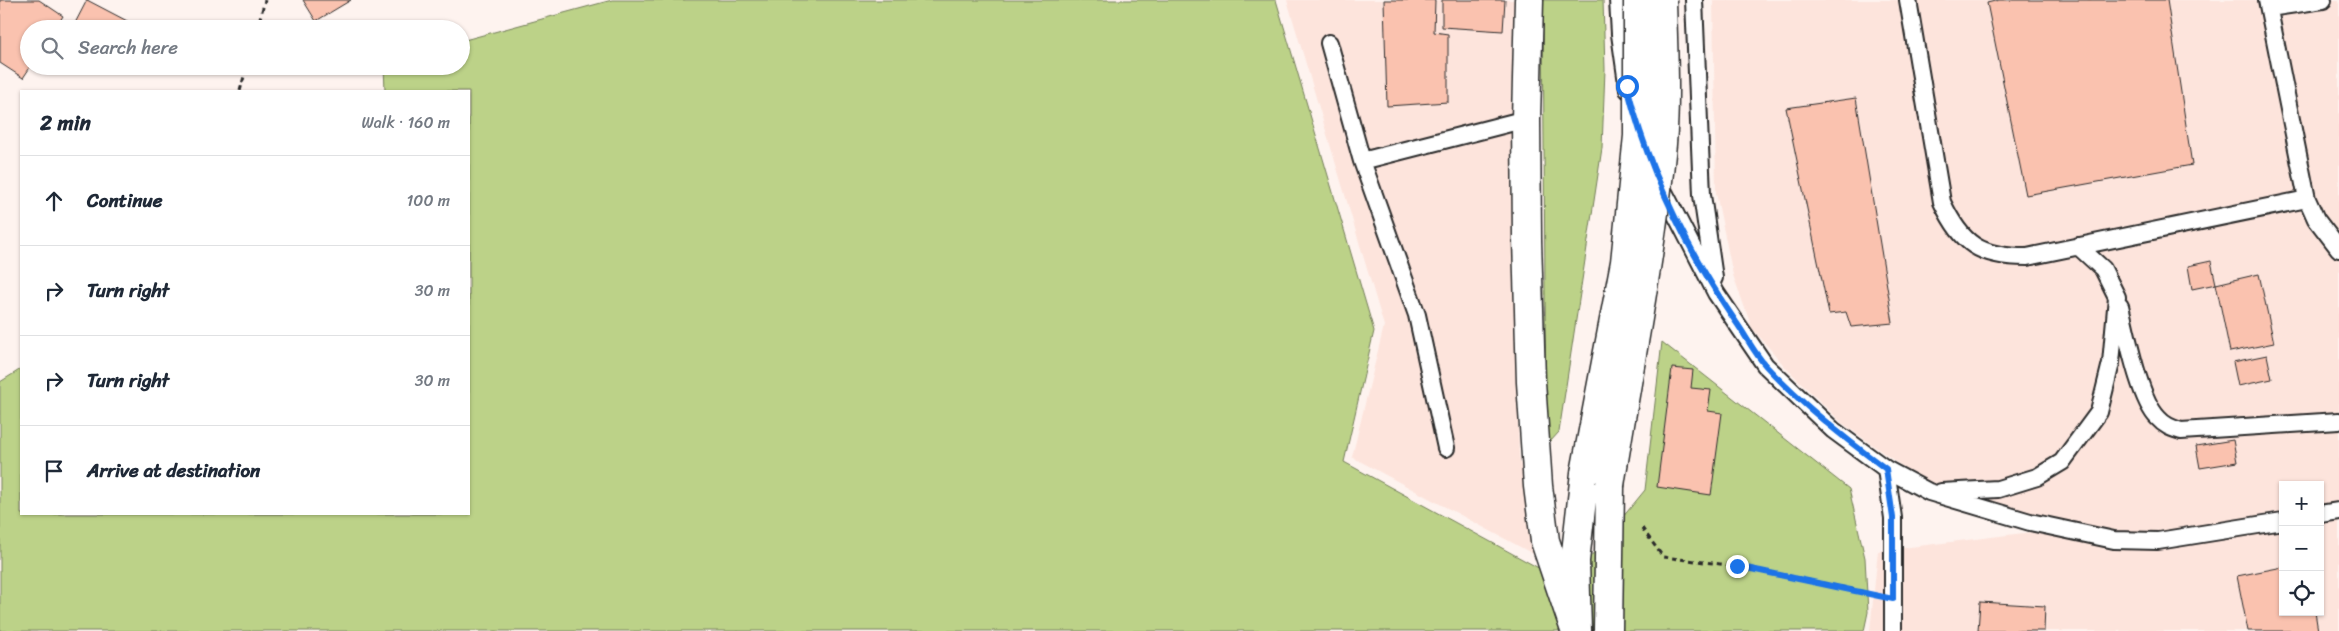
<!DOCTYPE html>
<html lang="en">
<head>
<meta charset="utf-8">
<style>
  body { margin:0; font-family:Sriracha,sans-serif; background:#f2f2f3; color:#1f2937 }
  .controls { position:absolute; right:15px; bottom:15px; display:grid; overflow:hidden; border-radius:0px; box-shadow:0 1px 4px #0004 }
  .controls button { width:45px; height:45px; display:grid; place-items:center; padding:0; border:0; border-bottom:1px solid #e0e1e3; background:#fff; color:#1f2937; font:25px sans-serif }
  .stop { position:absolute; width:15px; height:15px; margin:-11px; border:4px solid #1a73e8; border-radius:50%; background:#fff }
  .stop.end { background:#1a73e8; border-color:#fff; box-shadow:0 1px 5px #0008 }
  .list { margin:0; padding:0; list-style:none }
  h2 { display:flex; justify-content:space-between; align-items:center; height:65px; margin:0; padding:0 20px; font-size:21px }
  h2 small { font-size:16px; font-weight:400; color:#747a83 }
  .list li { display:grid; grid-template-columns:32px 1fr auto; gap:15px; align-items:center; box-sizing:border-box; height:90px; padding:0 20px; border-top:1px solid #e0e1e3 }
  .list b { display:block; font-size:19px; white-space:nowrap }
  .list em { font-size:16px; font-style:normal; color:#747a83 }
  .icon { flex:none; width:28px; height:28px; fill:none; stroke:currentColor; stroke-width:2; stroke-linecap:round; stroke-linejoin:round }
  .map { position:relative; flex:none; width:2339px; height:631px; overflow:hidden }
  .search { position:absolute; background:#fff; box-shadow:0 1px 4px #0004; left:20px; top:20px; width:450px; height:55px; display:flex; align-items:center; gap:12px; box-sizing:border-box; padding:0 18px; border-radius:28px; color:#747a83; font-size:19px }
  .panel { position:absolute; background:#fff; box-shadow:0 1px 4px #0004; left:20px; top:90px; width:450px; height:425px; border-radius:0px }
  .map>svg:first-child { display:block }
  .built { fill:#fde4dc; fill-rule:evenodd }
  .green { fill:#bcd288; stroke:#747e5a }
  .building { fill:#fac2af; stroke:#2b2b2b }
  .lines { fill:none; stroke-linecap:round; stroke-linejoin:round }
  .lane-casing { stroke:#2b2b2b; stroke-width:20 }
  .street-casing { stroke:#2b2b2b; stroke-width:31 }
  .secondary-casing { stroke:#2b2b2b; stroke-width:31 }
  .path { stroke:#2b2b2b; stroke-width:3; stroke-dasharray:5 4; stroke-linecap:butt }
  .lane { stroke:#fff; stroke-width:16 }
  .street { stroke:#fff; stroke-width:28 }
  .secondary { stroke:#fff; stroke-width:28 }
  .secondary-bridge-casing { stroke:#2b2b2b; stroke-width:31; stroke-linecap:butt }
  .secondary-bridge { stroke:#fff; stroke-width:28 }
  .route { stroke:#1a73e8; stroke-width:6 }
</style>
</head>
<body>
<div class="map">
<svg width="2339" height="631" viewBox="0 0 2339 631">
  <rect width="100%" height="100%" fill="#fef3ef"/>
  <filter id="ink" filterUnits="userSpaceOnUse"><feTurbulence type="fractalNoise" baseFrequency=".02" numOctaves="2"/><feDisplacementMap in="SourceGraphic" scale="10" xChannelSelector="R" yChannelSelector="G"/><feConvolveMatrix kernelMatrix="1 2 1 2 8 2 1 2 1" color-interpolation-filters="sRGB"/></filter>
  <g filter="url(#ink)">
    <path class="built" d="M1287,0H1514L1511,109L1519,455L1537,556L1352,457L1384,326Z
      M1713,0H2339V631H1870L1878,551L2081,526L1995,507L1924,482L1842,423L1787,369L1752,328L1733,275L1716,193ZM2283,485H2320V612H2283Z"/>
    <path class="green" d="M612,0H1276L1374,331L1344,462L1568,584L1645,490L1662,342L1849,489L1865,558L1868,612L1864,631H0V382L21,369V514H469V91H385L384,66H461V41Z
      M1543,0H1603L1605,69L1602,148L1559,432L1550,442L1546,438Z"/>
    <path class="building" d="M0,0H39L63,16L55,29H29V66H31L23,78L0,63Z
      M87,0L131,23L128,29H72Z
      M303,0H351L316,21Z
      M1384,0H1435L1434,32L1448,34V102L1387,106Z
      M1442,0H1505L1503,31L1442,27Z
      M1999,0H2167L2192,165L2026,195L1987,3Z
      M1856,98L1893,323L1851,327L1846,312L1829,314L1786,108Z
      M2211,261L2216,284L2192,289L2188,266Z
      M2259,274L2274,343L2230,352L2216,284Z
      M2267,355L2272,379L2238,386L2233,362Z
      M1672,368L1693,370L1691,388L1711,390L1708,411L1722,413L1711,495L1657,487Z
      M2233,440L2237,462L2200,468L2196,446Z
      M2283,567V612H2315L2318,631H2248L2237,576Z
      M1980,602L2045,606L2044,631H1978Z"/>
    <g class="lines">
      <defs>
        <path id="lane" d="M1618,0L1620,34L1628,90
          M1694,0L1702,195L1714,278
          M1908,0L1942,202C1962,245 1980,257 2027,257L2307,199
          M2267,0L2307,199L2316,219L2339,249
          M2269,8L2323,0
          M1329,43L1362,161L1417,315L1446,448
          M1362,161L1526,119
          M1660,184L1716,293L1765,365L1833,430L1886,469L1929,492L2030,522L2114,540L2158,541L2283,521
          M2120,306C2127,334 2139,399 2158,418C2165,426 2172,428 2181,431L2339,421
          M1886,469L1893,518V631
          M1941,492L1998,489L2037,477L2062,462L2099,412L2111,363L2117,297L2103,269L2078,246
          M2320,514L2339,511"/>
        <path id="street" d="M1529,0L1526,119L1527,239L1531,382L1538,486L1545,541L1574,627"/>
        <path id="secondary" d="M1577,631L1575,561L1585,473
          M1608,631L1610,485"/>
      </defs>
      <use href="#lane" class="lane-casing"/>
      <use href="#street" class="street-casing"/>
      <use href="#secondary" class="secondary-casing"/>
      <path class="path" d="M257,29L265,0
        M240,91L247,66
        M1642,528L1663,557L1737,566L1867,593"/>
      <use href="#lane" class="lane"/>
      <use href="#street" class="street"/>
      <use href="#secondary" class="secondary"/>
      <defs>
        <path id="secondary-bridge" d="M1585,473L1625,262L1638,136V0
          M1610,485C1628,371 1651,258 1662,144C1666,96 1663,48 1662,0"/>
      </defs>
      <use href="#secondary-bridge" class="secondary-bridge-casing"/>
      <use href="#secondary-bridge" class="secondary-bridge"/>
    </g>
  </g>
  <g class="lines" filter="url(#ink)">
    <path class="route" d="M1627,86C1648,170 1687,250 1736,322C1746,336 1754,353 1766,366C1802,405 1844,438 1886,469L1893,518V599L1737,566"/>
  </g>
</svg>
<div class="controls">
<button>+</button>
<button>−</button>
<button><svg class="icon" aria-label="locate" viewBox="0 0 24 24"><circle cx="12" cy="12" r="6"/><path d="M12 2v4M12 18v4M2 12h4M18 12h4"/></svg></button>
</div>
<div class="stop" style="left:1627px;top:86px"></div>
<div class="stop end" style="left:1737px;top:566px"></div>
<div class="search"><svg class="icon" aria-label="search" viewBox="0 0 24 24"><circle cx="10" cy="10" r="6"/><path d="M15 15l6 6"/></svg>Search here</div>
<section class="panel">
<h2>2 min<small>Walk · 160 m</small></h2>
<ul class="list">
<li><svg class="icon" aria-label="ahead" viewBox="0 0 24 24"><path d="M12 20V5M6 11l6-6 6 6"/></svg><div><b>Continue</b></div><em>100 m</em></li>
<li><svg class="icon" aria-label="right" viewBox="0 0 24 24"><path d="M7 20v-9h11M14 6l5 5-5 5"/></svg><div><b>Turn right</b></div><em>30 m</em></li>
<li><svg class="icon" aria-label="right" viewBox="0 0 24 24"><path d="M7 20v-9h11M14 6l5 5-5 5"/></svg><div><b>Turn right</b></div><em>30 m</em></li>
<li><svg class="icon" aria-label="arrive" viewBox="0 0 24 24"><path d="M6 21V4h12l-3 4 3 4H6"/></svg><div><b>Arrive at destination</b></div></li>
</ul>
</section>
</div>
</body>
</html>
